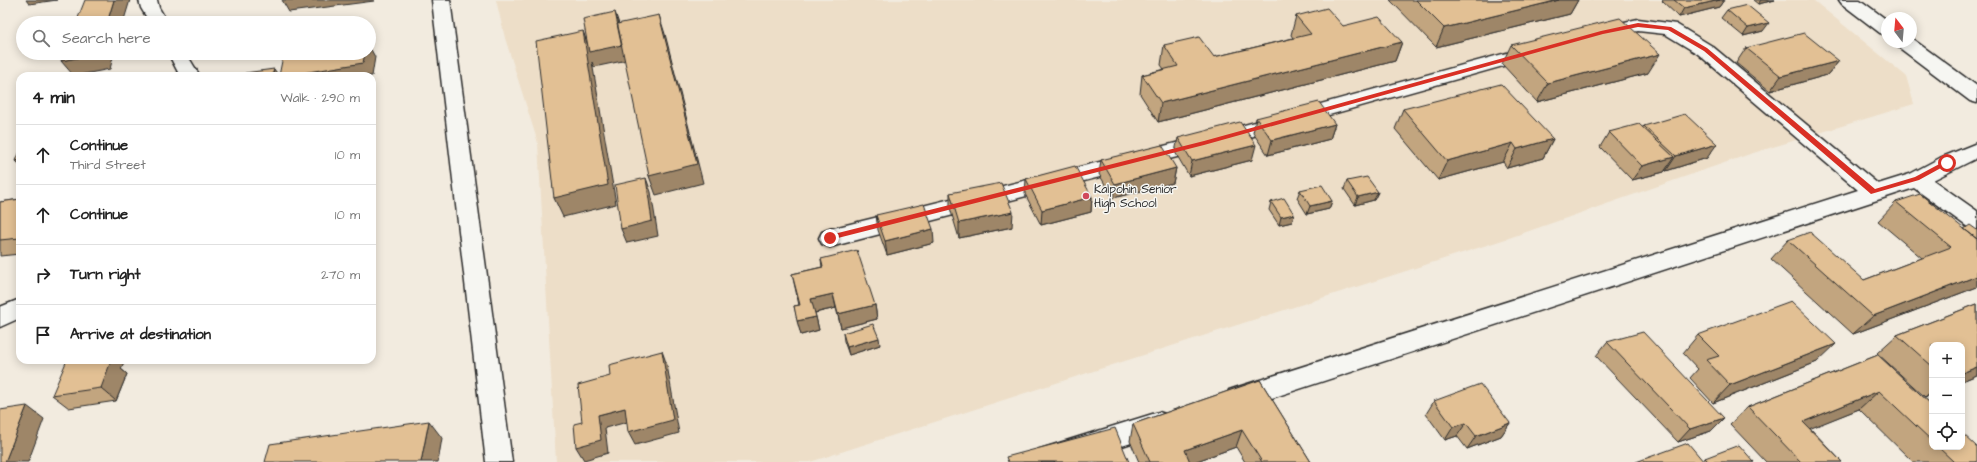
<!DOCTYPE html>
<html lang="en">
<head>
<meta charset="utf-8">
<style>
  body { margin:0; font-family:"Architects Daughter",sans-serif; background:#f6f6f6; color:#222 }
  .controls { position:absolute; right:12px; bottom:12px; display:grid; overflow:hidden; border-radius:8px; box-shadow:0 2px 10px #0003 }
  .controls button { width:36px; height:36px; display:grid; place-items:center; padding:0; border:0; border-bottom:1px solid #e0e0e0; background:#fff; color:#222; font:20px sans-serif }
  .compass { position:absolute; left:1881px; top:12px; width:36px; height:36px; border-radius:50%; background:#fff; box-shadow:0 2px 10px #0003; rotate:344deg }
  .stop { position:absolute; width:12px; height:12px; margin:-9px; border:3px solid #d93025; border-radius:50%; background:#fff }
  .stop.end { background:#d93025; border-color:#fff; box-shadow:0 1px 4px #0008 }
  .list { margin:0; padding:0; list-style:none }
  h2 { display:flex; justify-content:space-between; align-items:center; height:52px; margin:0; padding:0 16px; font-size:17px }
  h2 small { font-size:13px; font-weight:400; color:#767676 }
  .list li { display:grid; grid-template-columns:26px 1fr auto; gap:12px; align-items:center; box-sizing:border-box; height:60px; padding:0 16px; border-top:1px solid #e0e0e0 }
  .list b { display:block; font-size:15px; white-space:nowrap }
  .list p { margin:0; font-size:13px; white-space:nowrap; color:#767676 }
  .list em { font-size:13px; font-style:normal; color:#767676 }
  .icon { flex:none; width:22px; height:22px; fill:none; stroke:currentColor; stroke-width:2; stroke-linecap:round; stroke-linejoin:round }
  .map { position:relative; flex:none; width:1977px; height:462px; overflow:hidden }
  .search { position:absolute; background:#fff; box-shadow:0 2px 10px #0003; left:16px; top:16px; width:360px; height:44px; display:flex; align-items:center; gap:10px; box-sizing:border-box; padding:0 14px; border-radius:22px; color:#767676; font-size:15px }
  .panel { position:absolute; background:#fff; box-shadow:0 2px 10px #0003; left:16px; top:72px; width:360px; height:292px; border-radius:12px }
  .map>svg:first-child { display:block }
  .built { fill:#eddec8 }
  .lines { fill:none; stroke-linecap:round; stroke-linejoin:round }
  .minor-casing { stroke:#2b2b2b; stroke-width:3 }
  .minor { fill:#f6f6f2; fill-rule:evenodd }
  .wall { fill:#c2a57f; stroke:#2b2b2b }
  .shaded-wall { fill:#9e8668; stroke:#2b2b2b }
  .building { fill:#e2c094; stroke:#2b2b2b }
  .route { fill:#d93025 }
  .poi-dot { fill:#d1495b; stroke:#f6f6f2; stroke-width:1.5 }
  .labels { text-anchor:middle; stroke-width:3; stroke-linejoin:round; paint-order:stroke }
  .poi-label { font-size:12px; fill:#2b2b2b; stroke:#f6f6f2; text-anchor:start }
</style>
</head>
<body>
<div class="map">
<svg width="1977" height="462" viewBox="0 0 1977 462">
  <rect width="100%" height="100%" fill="#f2ebdf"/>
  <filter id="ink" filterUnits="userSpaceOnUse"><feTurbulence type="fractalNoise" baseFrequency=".025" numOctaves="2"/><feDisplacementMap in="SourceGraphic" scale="8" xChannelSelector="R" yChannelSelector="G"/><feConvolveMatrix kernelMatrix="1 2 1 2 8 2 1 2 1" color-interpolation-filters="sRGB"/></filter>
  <g filter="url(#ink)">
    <path class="built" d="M496,0H1813L1906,76L1914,104L1750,154L1512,237L810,462H556L538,143L505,38Z"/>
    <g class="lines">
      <defs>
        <path id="minor" d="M139,0H157L159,8L168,23H150L141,8Z
          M432,0H450L512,462H486Z
          M1839,0H1860L1887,20V35L1880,33L1842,4Z
          M1638,19L1676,24L1712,46L1878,184L1910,174L1940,158L1977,143V158L1933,180L1977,211V230L1969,228L1914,188L1238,409L1229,406L1226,398L1229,390L1238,387L1858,190L1698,54L1665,34L1638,31L1600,39L1593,37L1591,33L1593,29Z
          M1911,38L1977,86V103L1970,101L1897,46L1895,42H1911Z
          M1532,46L1539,48L1541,52L1539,56L1204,150L830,247L822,244L819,238L822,232L830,229L1204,136Z
          M168,53H186L200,76H180Z
          M20,299V318L0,327V307Z
          M1159,412L1168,415L1172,423L1168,431L1073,462H1024L1028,454L1037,450Z"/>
      </defs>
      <use href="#minor" class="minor-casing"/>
      <use href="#minor" class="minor"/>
    </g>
    <path class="wall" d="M1390,0H1578L1570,14L1436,47Z
      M1663,0H1724L1719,7L1679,17L1662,1Z
      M1753,0H1775L1758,4Z
      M1727,10L1763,31L1743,36L1721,18Z
      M1296,16L1343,26L1402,42L1395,61L1158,122L1140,94L1142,75L1164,69L1161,65L1164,45L1214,57L1293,38L1291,35Z
      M1511,45L1648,73L1537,102L1502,64Z
      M1746,48L1839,61L1827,75L1770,91L1736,63Z
      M1403,109L1553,139L1543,158L1507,168L1503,162L1438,180L1395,129Z
      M1256,118L1335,124L1330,139L1268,155L1253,133Z
      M1644,126L1707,158L1666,171L1665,170L1664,172L1632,180L1600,147L1609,132L1643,127Z
      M1178,138L1252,160L1189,176L1175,152Z
      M1101,160L1176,168L1173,183L1113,198L1099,174Z
      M1026,179L1092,197L1091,212L1041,225L1025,194Z
      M1347,181L1378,192L1374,200L1355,205L1344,189Z
      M1300,190L1332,201L1329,209L1307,214L1297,198Z
      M950,193L1012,227L959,238L950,208Z
      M20,199V254L0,256V202Z
      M1271,202L1292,222L1279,225L1269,210Z
      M1896,202L1964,229L1977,230V287L1853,334L1771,259L1788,240L1864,280L1922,258L1878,221Z
      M876,215L934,243L887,255L878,230Z
      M821,259L875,305L877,319L841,328L836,308L815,313L819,330L801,335L794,306L799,305L792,274L822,267Z
      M1977,304V375L1962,381V345H1932V394L1925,397L1877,353L1897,335Z
      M843,333L880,345L849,355L844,341Z
      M1698,335L1817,362L1713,403L1690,378L1698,369L1683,353Z
      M1607,342L1724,418L1711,431L1678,442L1596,356Z
      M1878,355L1932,405V447H1962L1977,462H1913L1859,409L1810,428L1842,462H1766L1730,424L1748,407Z
      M121,369L127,374L116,401L69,408L52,395Z
      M1260,380L1311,462H1245L1236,447L1194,462H1139L1130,441L1133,424Z
      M1434,401L1510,423L1501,436L1467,449L1457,436L1445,440L1426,414Z
      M1705,458L1754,462H1636L1703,461Z"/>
    <path class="shaded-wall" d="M26,0H57L29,4Z
      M114,0H130L123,23H107Z
      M282,0H374V1L289,12Z
      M1559,0H1578L1570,14L1436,47L1444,28Z
      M1720,0H1724L1719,7L1679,17L1684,8Z
      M1761,0H1775L1758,4Z
      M615,12L620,27L627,60L594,67L592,62L616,204L563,217L554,198L583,31L590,51Z
      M659,15L665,34L703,183L656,195L649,176Z
      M1769,23L1763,31L1743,36L1748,28Z
      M1402,42L1395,61L1158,122L1161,103Z
      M369,46L375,57L372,76H284L365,53H369Z
      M98,53H114L110,69L74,76L61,61Z
      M1660,54L1648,73L1537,102L1548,83Z
      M1839,61L1827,75L1770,91L1781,76Z
      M274,69L279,76H272Z
      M1335,124L1330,139L1268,155L1272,140Z
      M1553,139L1543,158L1507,168L1517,149Z
      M1513,143L1503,162L1438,180L1447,161Z
      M1717,144L1707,158L1666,171L1676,156Z
      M1256,145L1252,160L1189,176L1192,161Z
      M1674,157L1664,172L1632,180L1642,166Z
      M20,160V165L16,161Z
      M1176,168L1173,183L1113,198L1115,184Z
      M646,178L651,192L658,236L627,243L621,229Z
      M1378,192L1374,200L1355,205L1358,197Z
      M1092,197L1091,212L1041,225L1042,210Z
      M1332,201L1329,209L1307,214L1310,206Z
      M1013,212L1012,227L959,238V223Z
      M1294,214L1292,222L1279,225L1281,217Z
      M933,229L934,243L887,255L885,241Z
      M1977,276V287L1853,334L1873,316Z
      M833,294L836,308L814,313L811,299Z
      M875,305L877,319L841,328L838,314Z
      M816,317L819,330L801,335L797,321Z
      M879,338L880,345L849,355L847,347Z
      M1836,344L1817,362L1713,403L1730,385Z
      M662,351L667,365L679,433L635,445L628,432Z
      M104,360H125L121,369L127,374L116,401L101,388L103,362Z
      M1977,367V375L1962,381V373Z
      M1879,391L1859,409L1784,439L1803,422Z
      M1932,391V394L1925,397Z
      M27,406L44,419L28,462H5Z
      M625,408L631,421L605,428L608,453L584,460L576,447L598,415Z
      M1724,418L1711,431L1678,442L1690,429Z
      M429,421L442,438L438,462H421Z
      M1466,423L1457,436L1445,440L1453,427Z
      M1510,423L1501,436L1467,449L1476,436Z
      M1242,430L1236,447L1194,462H1181L1185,450Z"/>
    <path class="building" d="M85,0H114L107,23H76Z
      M1416,0H1559L1444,28Z
      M1674,0H1720L1684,8Z
      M1747,5L1769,23L1748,28L1727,10Z
      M1327,8L1343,26L1379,17L1402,42L1161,103L1142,75L1178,66L1164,45L1199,37L1214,57L1311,34L1296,16Z
      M615,12L622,45L589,52L583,19Z
      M659,15L697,164L649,176L617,24Z
      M1620,18L1660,54L1548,83L1511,45Z
      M583,31L608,185L554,198L536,41Z
      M1804,33L1839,61L1781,76L1746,48Z
      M64,53H98V54L61,61Z
      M301,53H365L363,63L284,76H279L283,56Z
      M274,69L272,76H244L245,73Z
      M1501,84L1553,139L1517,149L1513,143L1447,161L1403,109Z
      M1319,102L1335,124L1272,140L1256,118Z
      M1685,114L1717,144L1676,156L1644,126Z
      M1240,122L1256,145L1192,161L1178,138Z
      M1639,124L1674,157L1642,166L1609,132Z
      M1162,145L1176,168L1115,184L1101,160Z
      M20,151V160L16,161Z
      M1075,166L1092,197L1042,210L1026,179Z
      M1367,177L1378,192L1358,197L1347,181Z
      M646,178L652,221L621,229L615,185Z
      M1001,183L1013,212L959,223L950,193Z
      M1322,185L1332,201L1310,206L1300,190Z
      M1920,194L1977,239V276L1873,316L1788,240L1810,232L1864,280L1951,247L1896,202Z
      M1284,198L1294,214L1281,217L1271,202Z
      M20,199V238L0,240V202Z
      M924,204L933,229L885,241L876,215Z
      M1970,225L1977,230V239L1964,229Z
      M857,250L875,305L838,314L833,294L811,299L816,317L797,321L794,306L800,305L792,274L823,267L821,259Z
      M1791,301L1836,344L1730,385L1706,360L1719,356L1698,335Z
      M1977,304V367L1962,373V345H1932V366L1897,335Z
      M873,324L879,338L847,347L843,333Z
      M1643,332L1724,418L1690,429L1607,342Z
      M662,351L673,420L628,432L625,408L598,415L601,440L576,447L574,424L582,422L578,385L610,376L609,365Z
      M1878,355L1932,405V441L1879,391L1803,422L1842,462H1801L1748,407Z
      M67,360H104L103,362L111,361L101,388L52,395Z
      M1260,380L1311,462H1262L1242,430L1185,450L1190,462H1150L1133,424Z
      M1480,384L1510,423L1476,436L1466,423L1453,427L1434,401Z
      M27,406L5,462H0V410Z
      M429,421L421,462H265L270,444Z
      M1115,428L1129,462H1008L1006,457Z
      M1962,433L1977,447V462H1954L1938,447H1962Z
      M1688,443L1704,462H1636Z
      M1739,445L1754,462H1709L1705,458Z"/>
  </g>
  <path class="route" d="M1638,23L1671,27L1707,48L1875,189L1915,177L1945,161L1950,163L1919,180L1871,194L1704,51L1668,30L1638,27L1603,34L1204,145L830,240L827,238L830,235L1204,141L1601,31Z"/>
  <circle class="poi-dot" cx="1086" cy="196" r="4"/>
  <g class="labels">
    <g class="poi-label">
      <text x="1094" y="193">Kalpohin Senior<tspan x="1094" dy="14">High School</tspan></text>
    </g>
  </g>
</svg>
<div class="controls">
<button>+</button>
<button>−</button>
<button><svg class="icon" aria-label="locate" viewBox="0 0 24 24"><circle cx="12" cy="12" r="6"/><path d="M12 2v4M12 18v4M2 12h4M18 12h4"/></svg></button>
</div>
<svg class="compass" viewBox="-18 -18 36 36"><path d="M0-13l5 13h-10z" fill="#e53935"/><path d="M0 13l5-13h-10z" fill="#767676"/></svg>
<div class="stop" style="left:1947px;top:163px"></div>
<div class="stop end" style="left:830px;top:238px"></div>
<div class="search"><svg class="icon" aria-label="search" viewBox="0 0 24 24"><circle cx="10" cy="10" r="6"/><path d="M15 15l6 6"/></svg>Search here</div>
<section class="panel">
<h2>4 min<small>Walk · 290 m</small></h2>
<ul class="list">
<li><svg class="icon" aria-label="ahead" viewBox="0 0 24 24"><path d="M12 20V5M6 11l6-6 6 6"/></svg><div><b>Continue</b><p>Third Street</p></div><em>10 m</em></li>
<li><svg class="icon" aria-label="ahead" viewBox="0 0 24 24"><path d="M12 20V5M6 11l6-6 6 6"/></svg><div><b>Continue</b></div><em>10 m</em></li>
<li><svg class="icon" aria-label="right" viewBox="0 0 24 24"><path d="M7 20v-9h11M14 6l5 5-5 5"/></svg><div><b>Turn right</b></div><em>270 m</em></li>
<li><svg class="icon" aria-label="arrive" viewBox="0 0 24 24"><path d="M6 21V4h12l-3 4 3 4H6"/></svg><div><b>Arrive at destination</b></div></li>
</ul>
</section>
</div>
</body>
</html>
